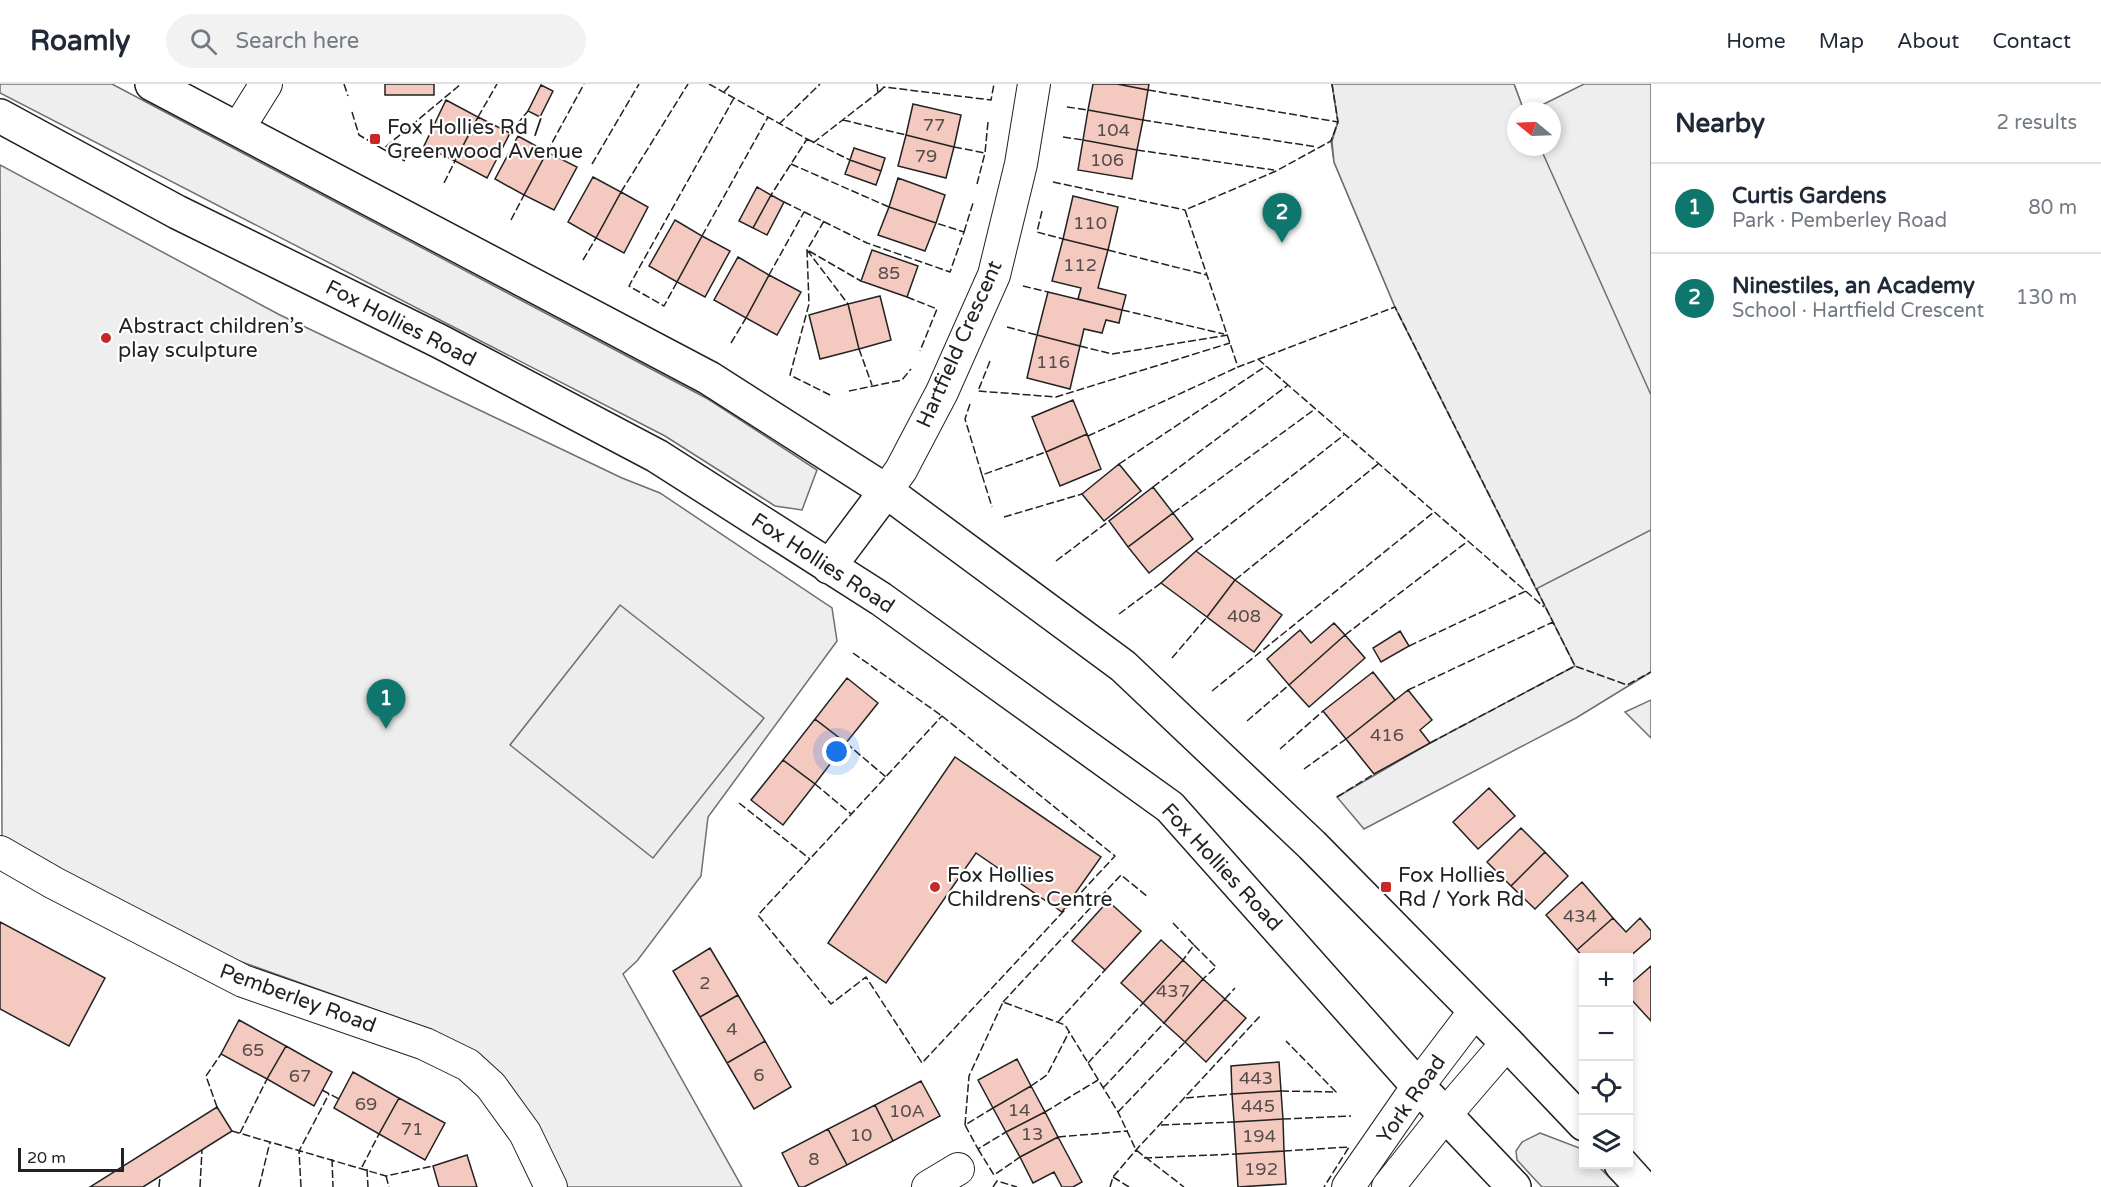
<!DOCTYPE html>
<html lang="en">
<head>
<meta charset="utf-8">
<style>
  body { margin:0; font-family:"Varela Round",sans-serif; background:#f2f2f3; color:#1f2937 }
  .controls { position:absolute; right:18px; bottom:18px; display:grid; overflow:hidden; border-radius:0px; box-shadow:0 3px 9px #0003 }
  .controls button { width:54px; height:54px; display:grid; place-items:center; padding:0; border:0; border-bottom:2px solid #e0e1e3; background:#fff; color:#1f2937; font:30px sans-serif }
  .compass { position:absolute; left:1507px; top:18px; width:54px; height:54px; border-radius:50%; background:#fff; box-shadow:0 3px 9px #0003; rotate:289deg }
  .scale { position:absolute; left:18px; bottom:15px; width:106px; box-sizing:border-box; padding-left:6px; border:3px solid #222; border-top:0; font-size:16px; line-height:21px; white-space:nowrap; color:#222; -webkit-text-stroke:4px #fff; paint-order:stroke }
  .you { position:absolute; left:837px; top:668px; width:21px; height:21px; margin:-15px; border:4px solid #fff; border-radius:50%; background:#1a73e8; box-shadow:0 0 0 9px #1a73e833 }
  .badge { display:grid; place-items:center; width:39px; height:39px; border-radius:50%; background:#0f766e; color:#fff; font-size:20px; font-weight:700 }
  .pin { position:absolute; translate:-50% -50px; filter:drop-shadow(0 2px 3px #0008) }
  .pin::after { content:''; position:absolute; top:32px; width:21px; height:18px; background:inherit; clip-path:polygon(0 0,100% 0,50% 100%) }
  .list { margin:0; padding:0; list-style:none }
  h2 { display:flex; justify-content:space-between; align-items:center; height:78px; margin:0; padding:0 24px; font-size:26px }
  h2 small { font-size:20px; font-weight:400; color:#747a83 }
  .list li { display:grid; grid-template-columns:39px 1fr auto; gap:18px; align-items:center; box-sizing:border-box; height:90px; padding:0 24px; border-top:2px solid #e0e1e3 }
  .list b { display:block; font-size:22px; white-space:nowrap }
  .list p { margin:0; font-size:20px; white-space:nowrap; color:#747a83 }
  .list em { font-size:20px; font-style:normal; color:#747a83 }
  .icon { flex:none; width:33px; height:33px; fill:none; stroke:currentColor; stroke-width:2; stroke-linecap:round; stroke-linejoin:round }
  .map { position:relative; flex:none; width:1651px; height:1103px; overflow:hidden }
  header { display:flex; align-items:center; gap:36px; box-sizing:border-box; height:84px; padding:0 30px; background:#fff; border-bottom:2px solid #e0e1e3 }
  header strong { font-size:28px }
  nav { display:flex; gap:33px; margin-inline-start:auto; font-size:21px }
  .search { width:420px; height:54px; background:#f2f2f3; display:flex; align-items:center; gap:15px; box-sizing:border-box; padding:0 21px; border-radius:33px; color:#747a83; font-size:22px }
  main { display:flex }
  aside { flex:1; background:#fff }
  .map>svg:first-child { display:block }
  .green { fill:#eee; stroke:#6f6f6f; stroke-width:1.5 }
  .parking { fill:#ededed; stroke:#6f6f6f; stroke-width:1.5 }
  .building { fill:#f3c9c0; stroke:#222; stroke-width:1.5 }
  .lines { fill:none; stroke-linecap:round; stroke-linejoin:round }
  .street-casing { stroke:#222; stroke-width:34 }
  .primary-casing { stroke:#222; stroke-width:36 }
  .street { stroke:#fff; stroke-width:32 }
  .primary { stroke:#fff; stroke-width:33 }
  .fence { stroke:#222; stroke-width:1.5; stroke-dasharray:8 3; stroke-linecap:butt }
  .poi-dot { fill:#c62828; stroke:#fff; stroke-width:2 }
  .labels { text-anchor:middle; stroke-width:4.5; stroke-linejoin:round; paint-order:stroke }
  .number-label { font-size:18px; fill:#564c4a }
  .poi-label { font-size:21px; fill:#222; stroke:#fff; text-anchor:start }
  .street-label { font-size:21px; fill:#222; stroke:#fff }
</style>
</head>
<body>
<header>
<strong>Roamly</strong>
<div class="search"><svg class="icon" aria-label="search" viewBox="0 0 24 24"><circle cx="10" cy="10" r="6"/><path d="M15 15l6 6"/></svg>Search here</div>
<nav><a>Home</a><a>Map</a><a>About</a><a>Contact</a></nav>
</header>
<main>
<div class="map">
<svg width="1651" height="1103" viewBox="0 0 1651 1103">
  <rect width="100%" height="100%" fill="#fff"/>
  <path class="green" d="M0,0H112L708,315L817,386L802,426L775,422L665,352L0,9Z
    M1332,0H1514L1524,27H1516V63H1552V27H1530L1584,0H1651V588L1576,634L1364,745L1337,713L1430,659L1575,582L1395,223L1334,78L1331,57L1338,38Z
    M0,81L280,231L622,394L660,409L832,524L837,557L708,733L701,792L637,877L623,890L742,1103H564L435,947L197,862L2,753Z
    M1651,616V654L1625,628Z
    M1540,1049L1582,1065L1584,1080L1597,1081L1619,1103H1542L1517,1076L1516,1067L1522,1058Z"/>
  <path class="parking" d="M1332,0H1514L1524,27H1516V63H1540L1651,311V446L1536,505L1395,223L1334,78L1332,57L1338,38Z
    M620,521L764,634L653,774L510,661Z"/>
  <path class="building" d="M385,0H434V11H385Z
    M1093,0H1117L1148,6L1143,36L1088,26Z
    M1117,0H1149L1148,6Z
    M541,1L553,7L540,33L528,27Z
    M446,16L478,33L455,77L424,62Z
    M913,20L961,31L954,63L906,51Z
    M1088,26L1143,36L1137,66L1083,56Z
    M478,33L510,49L487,94L455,77Z
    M906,51L954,63L946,94L898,82Z
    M518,52L547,68L524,111L495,95Z
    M1083,56L1137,66L1132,95L1078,86Z
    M854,64L885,74L881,87L850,76Z
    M547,68L577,83L554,126L524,111Z
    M850,76L881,87L876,101L845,90Z
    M593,93L621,108L596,154L568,138Z
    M898,94L945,111L936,139L889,123Z
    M757,103L771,111L753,144L739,137Z
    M621,108L648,123L624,169L596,154Z
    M771,111L784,118L767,151L753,144Z
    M1073,112L1118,123L1108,166L1063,155Z
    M889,123L936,139L925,167L878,151Z
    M675,136L702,152L677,198L649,182Z
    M702,152L730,167L705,213L677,198Z
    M1063,155L1108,166L1098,204L1126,211L1122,226L1078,215L1081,204L1052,197Z
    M872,166L918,182L907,213L861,197Z
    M738,173L769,191L746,234L714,216Z
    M769,191L801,208L777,251L746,234Z
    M1048,208L1122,226L1119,239L1106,236L1102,249L1084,245L1080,262L1037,251Z
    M880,212L891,256L859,265L848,220Z
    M848,220L859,265L820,275L809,231Z
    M1037,251L1080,262L1070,305L1027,294Z
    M1073,316L1087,350L1046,368L1032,333Z
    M1087,350L1101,385L1060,402L1046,368Z
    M1119,380L1141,407L1104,437L1082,410Z
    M1153,403L1173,429L1128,463L1109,437Z
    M1173,429L1193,455L1149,489L1128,463Z
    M1196,467L1235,496L1207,533L1161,499Z
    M1235,496L1282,531L1254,568L1207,533Z
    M1334,539L1345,551L1289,601L1267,575L1300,546L1311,559Z
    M1400,547L1409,562L1381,578L1373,564Z
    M1345,551L1365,574L1309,623L1289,601Z
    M1373,588L1395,616L1346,655L1323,627Z
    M847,594L878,619L846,659L815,635Z
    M1408,606L1432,636L1420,646L1430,659L1374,690L1346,655Z
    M815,635L846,659L815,700L783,676Z
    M955,673L1101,773L1062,828L976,769L886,899L828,859Z
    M783,676L815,700L783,741L751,716Z
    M1489,704L1515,732L1478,765L1453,738Z
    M1521,744L1545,768L1511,802L1487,778Z
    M1545,768L1568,792L1535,825L1511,802Z
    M1582,798L1613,834L1577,866L1546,831Z
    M1108,817L1141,847L1105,886L1072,857Z
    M1613,834L1626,848L1640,834L1651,847V854L1628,874H1584L1577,866Z
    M0,838L105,894L69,962L0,925Z
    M1161,856L1183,876L1143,919L1121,899Z
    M710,864L738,911L700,933L673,887Z
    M1183,876L1203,895L1164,939L1143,919Z
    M1651,882V937L1628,912V902Z
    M1203,895L1225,915L1185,958L1164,939Z
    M738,911L765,957L727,979L700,933Z
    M1225,915L1246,934L1206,978L1185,958Z
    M239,936L286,962L267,995L221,970Z
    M765,957L791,1003L754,1025L727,979Z
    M286,962L332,988L314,1022L267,995Z
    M1017,975L1031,1002L993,1024L978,996Z
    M1279,978L1281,1007L1232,1010L1231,982Z
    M353,988L399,1014L379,1050L334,1024Z
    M921,997L940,1032L893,1057L875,1021Z
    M1031,1002L1045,1028L1006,1048L993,1024Z
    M1281,1007L1283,1035L1234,1038L1232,1010Z
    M399,1014L445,1039L425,1076L379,1050Z
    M875,1021L893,1057L847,1081L828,1045Z
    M217,1023L232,1047L143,1103H90Z
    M1045,1028L1058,1053L1020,1073L1006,1048Z
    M1283,1035L1284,1067L1236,1070L1234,1038Z
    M828,1045L847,1081L804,1103H799L782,1069Z
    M1058,1053L1082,1098L1073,1103H1062L1054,1088L1033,1099L1020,1073Z
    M1284,1067L1286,1100L1238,1103L1236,1070Z
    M467,1071L477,1103H439L433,1082Z"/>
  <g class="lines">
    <defs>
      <path id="street" d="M238,45L266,0
        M886,407L901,386L942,308L994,191L1021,80L1034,0
        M0,768L54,799L243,897L425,960L468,981L491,1002L525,1049L551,1103
        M928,1103L958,1085
        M1348,1103L1418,1002L1475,927
        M1388,1103L1446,1030L1507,959"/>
      <path id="primary" d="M152,0L709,294L886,407L1123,582L1312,761L1507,959L1584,1040
        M0,32L177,128L439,257L657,372L881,515L1170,723L1418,1002L1514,1103
        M829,483L886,407
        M1621,1080L1642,1103"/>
    </defs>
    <use href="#street" class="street-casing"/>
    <use href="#primary" class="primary-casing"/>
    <use href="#street" class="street"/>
    <use href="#primary" class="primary"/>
    <path class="fence" d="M344,0L348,12
      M709,0L807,55L771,111
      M877,0L878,9L884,3L991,16L994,0
      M1332,0L1338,38L1331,57L1276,87L1185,126L1238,283L1395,223L1575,582L1627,601L1651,588
      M1148,6L1338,38
      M724,8L731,0
      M1067,23L1088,26
      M352,28L359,51L383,65L461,0
      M478,33L497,0
      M843,36L906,51
      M1143,36L1317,63
      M779,40L820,0
      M510,49L528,27
      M1063,53L1083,56
      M807,55L850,76
      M813,59L880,7
      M954,63L985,69
      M383,65L405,77
      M1137,66L1274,86
      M547,68L584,0
      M592,80L639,0
      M791,80L889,123
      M1053,98L1185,126
      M444,99L455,77
      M977,100L985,69L988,38
      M621,108L688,0
      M784,118L867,159L950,188L964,148L936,139
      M1042,127L1037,148L1063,155
      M511,136L524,111
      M824,137L807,166L809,220L790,291L830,311
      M964,148L973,119
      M702,152L768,33
      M807,166L848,220
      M1108,166L1207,191
      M809,167L861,197
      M583,176L596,154
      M769,191L804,128
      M677,198L664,222L629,202L734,14
      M1023,202L1048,208
      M907,213L937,225L920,267
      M1122,226L1224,250
      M1007,243L1037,251
      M731,259L746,234
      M1080,262L1112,270L1228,251
      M859,265L872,301
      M1258,275L1288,301
      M990,277L978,307L1056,313L1230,259
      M849,307L902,296L911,285
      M970,320L965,335L982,391L1046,368
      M1088,352L1238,283
      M1119,380L1266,282
      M982,391L992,423
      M1153,403L1288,301L1544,523
      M1173,429L1315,325
      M1004,433L1082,410
      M1196,467L1344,351
      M1056,477L1109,437
      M1235,496L1378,380
      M1119,530L1161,499
      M1345,551L1468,457
      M1409,562L1526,507
      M853,569L942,632
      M1172,574L1207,533
      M1408,606L1553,538
      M1212,607L1434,428
      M942,632L1115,772L922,979L866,893L831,920L758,831Z
      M1247,637L1289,601
      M846,659L886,693
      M1430,659L1575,582
      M1280,665L1323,627
      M1304,685L1346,655
      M815,700L851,730
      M1337,713L1374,690
      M739,719L810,775
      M1173,839L1194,861L1183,876
      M1194,861L1216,883L1203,895
      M1225,915L1235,904
      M1003,918L1121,791L1148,813
      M1058,938L1105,886
      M1088,979L1143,919
      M1031,1002L1047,991L1069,948
      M1103,1004L1164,939
      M322,1006L339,1015
      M1281,1007L1336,1008L1286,957
      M1186,1014L1232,1010
      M217,1023L206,992L221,970
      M993,1024L965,1041L978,1065L1006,1048
      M1045,1028L1098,996
      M1118,1028L1185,958
      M1283,1035L1351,1032
      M965,1041L969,992L1003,918L1065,941L1118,1028L1136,1066L1184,1103
      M1161,1041L1234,1038
      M232,1047L386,1092L433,1082
      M240,1049L267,995
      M1058,1053L1128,1047
      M978,1065L994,1091L1020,1073
      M1284,1067L1349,1063L1324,1103
      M1144,1074L1236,1070
      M332,1075L333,1103
      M362,1083L379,1050
      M367,1085L368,1103
      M386,1092L389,1103
      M1113,1093L1129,1103
      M159,1103L160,1093
      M200,1103L202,1066
      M259,1103L270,1058
      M301,1103L299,1067L329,1010
      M993,1103L997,1097L1017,1103
      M1110,1103L1113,1093L1136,1066L1261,931"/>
  </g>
  <g class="poi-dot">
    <rect x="369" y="49" width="12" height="12" rx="3"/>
    <circle cx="106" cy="254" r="6"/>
    <circle cx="935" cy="803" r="6"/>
    <rect x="1380" y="797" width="12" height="12" rx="3"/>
  </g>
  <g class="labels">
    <g class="number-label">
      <text x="934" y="47">77</text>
      <text x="1113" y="52">104</text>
      <text x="926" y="78">79</text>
      <text x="1107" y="82">106</text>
      <text x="1090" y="145">110</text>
      <text x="1080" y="187">112</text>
      <text x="889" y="195">85</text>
      <text x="1053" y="284">116</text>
      <text x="1244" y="538">408</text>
      <text x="1387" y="657">416</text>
      <text x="1580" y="838">434</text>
      <text x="705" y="905">2</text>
      <text x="1173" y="913">437</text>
      <text x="732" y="951">4</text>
      <text x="253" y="972">65</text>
      <text x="759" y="997">6</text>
      <text x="300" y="998">67</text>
      <text x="1256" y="1000">443</text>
      <text x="366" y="1026">69</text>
      <text x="1258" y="1028">445</text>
      <text x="1019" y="1032">14</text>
      <text x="907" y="1033">10A</text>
      <text x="412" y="1051">71</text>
      <text x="1032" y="1056">13</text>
      <text x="861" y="1057">10</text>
      <text x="1259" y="1058">194</text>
      <text x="814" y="1081">8</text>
      <text x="1261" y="1091">192</text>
    </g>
    <g class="poi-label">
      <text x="387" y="50">Fox Hollies Rd /<tspan x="387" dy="24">Greenwood Avenue</tspan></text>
      <text x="118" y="249">Abstract children’s<tspan x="118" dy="24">play sculpture</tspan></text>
      <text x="947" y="798">Fox Hollies<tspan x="947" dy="24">Childrens Centre</tspan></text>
      <text x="1398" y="798">Fox Hollies<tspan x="1398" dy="24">Rd / York Rd</tspan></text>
    </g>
    <g class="street-label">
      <text transform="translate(401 239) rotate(27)" y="7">Fox Hollies Road</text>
      <text transform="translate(959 260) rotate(-66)" y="7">Hartfield Crescent</text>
      <text transform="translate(823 479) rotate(33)" y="7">Fox Hollies Road</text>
      <text transform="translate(1222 783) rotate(47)" y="7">Fox Hollies Road</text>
      <text transform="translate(298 914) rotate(20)" y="7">Pemberley Road</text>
      <text transform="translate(1411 1015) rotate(-55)" y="7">York Road</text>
    </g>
  </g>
</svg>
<div class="controls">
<button>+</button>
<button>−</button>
<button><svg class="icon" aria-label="locate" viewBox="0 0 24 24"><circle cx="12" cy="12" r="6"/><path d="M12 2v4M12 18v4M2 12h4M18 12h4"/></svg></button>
<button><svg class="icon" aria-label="layers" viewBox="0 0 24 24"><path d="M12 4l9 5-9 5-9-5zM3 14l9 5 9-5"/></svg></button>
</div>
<svg class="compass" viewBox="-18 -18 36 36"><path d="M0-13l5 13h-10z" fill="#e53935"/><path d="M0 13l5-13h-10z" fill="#747a83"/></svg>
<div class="scale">20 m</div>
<div class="you"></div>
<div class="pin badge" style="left:386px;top:645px">1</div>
<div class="pin badge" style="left:1282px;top:159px">2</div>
</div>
<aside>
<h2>Nearby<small>2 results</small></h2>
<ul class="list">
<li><span class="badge">1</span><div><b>Curtis Gardens</b><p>Park · Pemberley Road</p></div><em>80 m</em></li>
<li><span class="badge">2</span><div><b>Ninestiles, an Academy</b><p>School · Hartfield Crescent</p></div><em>130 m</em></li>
</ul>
</aside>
</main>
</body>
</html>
